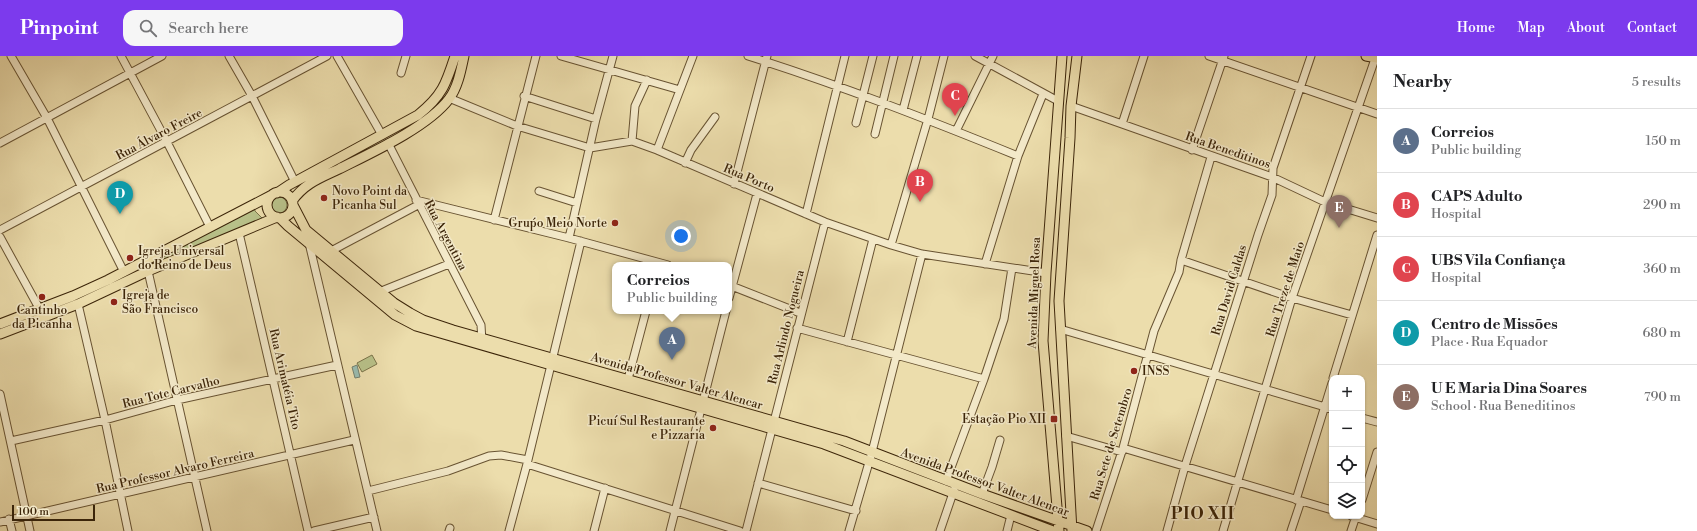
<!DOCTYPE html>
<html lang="en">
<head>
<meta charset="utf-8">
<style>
  body { margin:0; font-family:"Libre Bodoni",serif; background:#f6f6f6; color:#202124 }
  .controls { position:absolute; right:12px; bottom:12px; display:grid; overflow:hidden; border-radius:8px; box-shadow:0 1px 3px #0004 }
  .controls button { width:36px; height:36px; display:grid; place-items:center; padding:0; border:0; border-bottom:1px solid #e0e0e0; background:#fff; color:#202124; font:20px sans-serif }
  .scale { position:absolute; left:12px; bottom:10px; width:83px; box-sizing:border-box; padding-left:4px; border:2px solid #3c2509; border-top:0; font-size:11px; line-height:14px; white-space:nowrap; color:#3c2509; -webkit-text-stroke:3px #f3e9c9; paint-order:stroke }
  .you { position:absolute; left:681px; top:180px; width:14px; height:14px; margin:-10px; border:3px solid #fff; border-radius:50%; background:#1a73e8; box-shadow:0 0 0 6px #1a73e833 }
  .badge { display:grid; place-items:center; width:26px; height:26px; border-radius:50%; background:#7c3aed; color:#fff; font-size:13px; font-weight:700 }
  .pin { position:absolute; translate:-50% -33px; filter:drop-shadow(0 1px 2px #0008) }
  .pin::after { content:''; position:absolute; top:21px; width:14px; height:12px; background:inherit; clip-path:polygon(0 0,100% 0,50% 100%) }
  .popup { position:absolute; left:612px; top:206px; width:120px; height:52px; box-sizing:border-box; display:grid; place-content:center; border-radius:8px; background:#fff; filter:drop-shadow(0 1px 3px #0005); font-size:13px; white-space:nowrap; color:#757577 }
  .popup b { font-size:15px; color:#202124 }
  .popup::after { content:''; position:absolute; left:50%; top:100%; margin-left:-8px; border:8px solid transparent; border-top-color:#fff }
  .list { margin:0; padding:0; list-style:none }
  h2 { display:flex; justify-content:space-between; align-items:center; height:52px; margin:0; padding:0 16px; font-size:17px }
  h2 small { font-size:13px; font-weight:400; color:#757577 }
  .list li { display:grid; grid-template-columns:26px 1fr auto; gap:12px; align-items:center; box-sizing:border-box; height:64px; padding:0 16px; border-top:1px solid #e0e0e0 }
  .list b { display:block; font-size:15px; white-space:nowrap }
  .list p { margin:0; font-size:13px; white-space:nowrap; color:#757577 }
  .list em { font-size:13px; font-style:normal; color:#757577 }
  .icon { flex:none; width:22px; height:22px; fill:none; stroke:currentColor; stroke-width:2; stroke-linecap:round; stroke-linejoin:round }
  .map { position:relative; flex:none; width:1377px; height:475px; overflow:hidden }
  header { display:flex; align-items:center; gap:24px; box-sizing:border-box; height:56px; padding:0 20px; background:#7c3aed; color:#fff }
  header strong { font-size:19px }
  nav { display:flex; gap:22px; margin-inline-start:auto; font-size:14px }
  .search { width:280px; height:36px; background:#f6f6f6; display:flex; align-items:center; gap:10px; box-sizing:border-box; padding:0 14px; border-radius:12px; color:#757577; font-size:15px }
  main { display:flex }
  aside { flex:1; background:#fff }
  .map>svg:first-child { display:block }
  .green { fill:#b8c189; stroke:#7a7349 }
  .water { fill:#99bbaf; stroke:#747f6d }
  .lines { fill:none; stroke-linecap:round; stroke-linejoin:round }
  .minor-casing { stroke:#685332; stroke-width:9 }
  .major-casing { stroke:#3c2509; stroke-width:11 }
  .minor { stroke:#f3e9c9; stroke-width:7 }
  .major { stroke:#ecddac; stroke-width:9 }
  .poi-dot { fill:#8f2418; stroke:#f3e9c9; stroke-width:1.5 }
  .labels { text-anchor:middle; stroke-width:3; stroke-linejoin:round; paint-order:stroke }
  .street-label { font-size:12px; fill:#3c2509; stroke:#f3e9c9 }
  .poi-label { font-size:12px; fill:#3c2509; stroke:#f3e9c9; text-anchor:start }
  .district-label { font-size:16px; font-weight:bold; letter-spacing:1px; fill:#3c2509; stroke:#f3e9c9 }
</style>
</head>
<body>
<header>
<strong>Pinpoint</strong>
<div class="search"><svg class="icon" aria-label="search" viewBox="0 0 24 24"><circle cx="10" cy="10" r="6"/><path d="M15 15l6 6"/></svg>Search here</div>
<nav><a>Home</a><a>Map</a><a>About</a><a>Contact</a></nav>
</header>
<main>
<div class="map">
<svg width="1377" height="475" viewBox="0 0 1377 475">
  <rect width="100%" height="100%" fill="#ecddac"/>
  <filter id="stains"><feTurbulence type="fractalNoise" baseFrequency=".005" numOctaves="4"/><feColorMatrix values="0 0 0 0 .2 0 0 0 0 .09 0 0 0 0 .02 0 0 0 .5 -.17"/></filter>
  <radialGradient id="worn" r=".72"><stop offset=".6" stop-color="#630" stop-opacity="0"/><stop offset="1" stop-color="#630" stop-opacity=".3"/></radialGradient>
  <path class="green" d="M271 149a8 8 0 1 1 16 0a8 8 0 1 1-16 0Z
    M254,150L255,155L263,163L147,211L138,212Z
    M372,299L377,308L362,316L357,307Z"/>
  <path class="water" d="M357,309L360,321L355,322L352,311Z"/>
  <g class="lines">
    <defs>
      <path id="minor" d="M11,0L47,62L124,216
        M121,0L167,86L210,171
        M229,0L252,40L295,126
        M337,0L382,79
        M561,0L680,34
        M748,0C840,29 929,64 1018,100
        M975,0L1058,45
        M1209,0L1377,58
        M401,17L406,0
        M524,40L596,63
        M449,42L517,70L590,92L632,85L657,94L825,166L891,189L922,198L1046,217
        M1071,50L1272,121L1325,146L1377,162
        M903,54L917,0
        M856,67L873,0
        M1122,68L1144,0
        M956,75L993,0
        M875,78L894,0
        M632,85L635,50L647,24
        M0,87L162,0
        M388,87L481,269L482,286
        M657,94L693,0
        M1192,94L1224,0
        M685,107L691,94L715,61
        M734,128L767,0
        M539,135L577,147
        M416,144L569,182L668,209
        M806,158L845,0
        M494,164L536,0
        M0,174L327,0
        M239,177L308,475
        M0,181L39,252
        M569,182L596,63L613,0
        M309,187L377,475
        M891,189L928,63L944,0
        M331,195L418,149
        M1181,204L1292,242L1352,259
        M985,208L1018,100L1043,38
        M148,215L207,475
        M729,229L800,257
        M379,236L449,208
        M729,242L757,138
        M78,248L105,364L128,475
        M797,272L984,323
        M1060,273L1332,353
        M847,286L873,183
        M1333,322L1377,179
        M628,323L646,255
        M0,338L30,475
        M1362,362L1377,366
        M1066,380L1122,396
        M11,385L105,364L177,344L337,309
        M1123,392L1332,454
        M527,408L740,475
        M946,425L984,323L1004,263L1012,212
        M758,427L856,455
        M368,435L448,415L489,400L501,399L528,404
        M982,438L992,411L1000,384
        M1296,444L1332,327
        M1362,444L1377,396
        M1351,460L1377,468
        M9,463L12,475
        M0,466L354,384
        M314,475L374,461
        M449,475L450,472
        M509,475L527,408L581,185
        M594,475L605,432
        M670,475L726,255
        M746,475L825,166
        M849,475L872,396L922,198
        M940,475L954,434
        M1007,475L1011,459
        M1096,475L1123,392L1154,275L1179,216L1181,204L1211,101
        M1167,475L1185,410L1258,179L1272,139L1273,112L1311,0
        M1223,475L1292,242L1376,0
        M1291,475L1301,445
        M1351,475L1356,460"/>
      <path id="major" d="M1366,0L1377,2
        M267 149a13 13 0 1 1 26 0a13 13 0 1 1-26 0Z
        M277,137L289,129L418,59C442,40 446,28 455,0
        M292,145C305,127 320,122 339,113C371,97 428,71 449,43C458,31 461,14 464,0
        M293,149L306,174L394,247L410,257L423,264L453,274L844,385L982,438L1087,475
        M280,162L288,170L395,259L416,270L824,388L1053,475
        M0,268L73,240L108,224L272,139
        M0,278L78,248L148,215L277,161
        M1059,475L1043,285L1046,217L1062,0
        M1072,475L1059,245L1070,82L1071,50L1077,0"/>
    </defs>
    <use href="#minor" class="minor-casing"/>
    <use href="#major" class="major-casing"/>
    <use href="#minor" class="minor"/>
    <use href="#major" class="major"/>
  </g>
  <g class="poi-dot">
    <circle cx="324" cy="142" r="4"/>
    <circle cx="615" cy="167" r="4"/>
    <circle cx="130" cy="202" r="4"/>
    <circle cx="42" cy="241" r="4"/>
    <circle cx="114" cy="246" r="4"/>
    <circle cx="1134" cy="315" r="4"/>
    <rect x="1050" y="359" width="8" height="8" rx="2"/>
    <circle cx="713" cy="372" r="4"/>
  </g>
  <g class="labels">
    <g class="street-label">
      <text transform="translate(159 78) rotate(-28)" y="4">Rua Álvaro Freire</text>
      <text transform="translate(1228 94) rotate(19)" y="4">Rua Beneditinos</text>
      <text transform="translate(749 122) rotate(23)" y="4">Rua Porto</text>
      <text transform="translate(446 179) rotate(62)" y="4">Rua Argentina</text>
      <text transform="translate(1285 233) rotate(-72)" y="4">Rua Treze de Maio</text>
      <text transform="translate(1229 234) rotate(-73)" y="4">Rua David Caldas</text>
      <text transform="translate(1034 237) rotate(-88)" y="4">Avenida Miguel Rosa</text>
      <text transform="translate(786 271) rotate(-76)" y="4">Rua Arlindo Nogueira</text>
      <text transform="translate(285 323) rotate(77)" y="4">Rua Arimatéia Tito</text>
      <text transform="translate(677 325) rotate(16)" y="4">Avenida Professor Valter Alencar</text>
      <text transform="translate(171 336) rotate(-14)" y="4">Rua Tote Carvalho</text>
      <text transform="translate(1111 388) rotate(-73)" y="4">Rua Sete de Setembro</text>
      <text transform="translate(175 415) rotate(-13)" y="4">Rua Professor Alvaro Ferreira</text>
      <text transform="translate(985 426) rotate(20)" y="4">Avenida Professor Valter Alencar</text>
    </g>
    <g class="poi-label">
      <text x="332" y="139">Novo Point da<tspan x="332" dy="14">Picanha Sul</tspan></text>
      <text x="607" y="171" text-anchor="end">Gruṕo Meio Norte</text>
      <text x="138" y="199">Igreja Universal<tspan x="138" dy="14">do Reino de Deus</tspan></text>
      <text x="122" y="243">Igreja de<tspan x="122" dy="14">São Francisco</tspan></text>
      <text x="42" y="258" text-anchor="middle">Cantinho<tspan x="42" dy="14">da Picanha</tspan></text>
      <text x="1142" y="319">INSS</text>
      <text x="1046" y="367" text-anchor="end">Estação Pio XII</text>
      <text x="705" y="369" text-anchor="end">Picuí Sul Restaurante<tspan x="705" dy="14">e Pizzaria</tspan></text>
    </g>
    <g class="district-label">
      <text x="1203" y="463">PIO XII</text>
    </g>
  </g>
  <rect width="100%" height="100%" filter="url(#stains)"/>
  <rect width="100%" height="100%" fill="url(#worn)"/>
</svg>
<div class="controls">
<button>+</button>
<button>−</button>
<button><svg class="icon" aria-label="locate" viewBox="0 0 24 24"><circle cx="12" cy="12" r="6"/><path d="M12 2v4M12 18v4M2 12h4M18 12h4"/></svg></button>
<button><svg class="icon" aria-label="layers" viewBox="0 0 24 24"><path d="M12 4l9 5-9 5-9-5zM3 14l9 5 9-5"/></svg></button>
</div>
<div class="scale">100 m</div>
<div class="you"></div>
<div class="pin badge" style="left:672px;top:304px;background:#5c6f8a">A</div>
<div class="popup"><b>Correios</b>Public building</div>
<div class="pin badge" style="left:920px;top:146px;background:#e0444e">B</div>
<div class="pin badge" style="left:955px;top:60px;background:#e0444e">C</div>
<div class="pin badge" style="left:120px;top:158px;background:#0f9aa8">D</div>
<div class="pin badge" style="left:1339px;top:172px;background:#8d6e63">E</div>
</div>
<aside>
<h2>Nearby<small>5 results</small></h2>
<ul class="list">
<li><span class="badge" style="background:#5c6f8a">A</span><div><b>Correios</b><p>Public building</p></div><em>150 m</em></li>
<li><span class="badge" style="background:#e0444e">B</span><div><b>CAPS Adulto</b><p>Hospital</p></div><em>290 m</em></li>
<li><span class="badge" style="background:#e0444e">C</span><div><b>UBS Vila Confiança</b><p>Hospital</p></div><em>360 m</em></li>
<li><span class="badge" style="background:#0f9aa8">D</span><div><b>Centro de Missões</b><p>Place · Rua Equador</p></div><em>680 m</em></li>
<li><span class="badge" style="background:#8d6e63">E</span><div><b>U E Maria Dina Soares</b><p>School · Rua Beneditinos</p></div><em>790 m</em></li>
</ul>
</aside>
</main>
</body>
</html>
